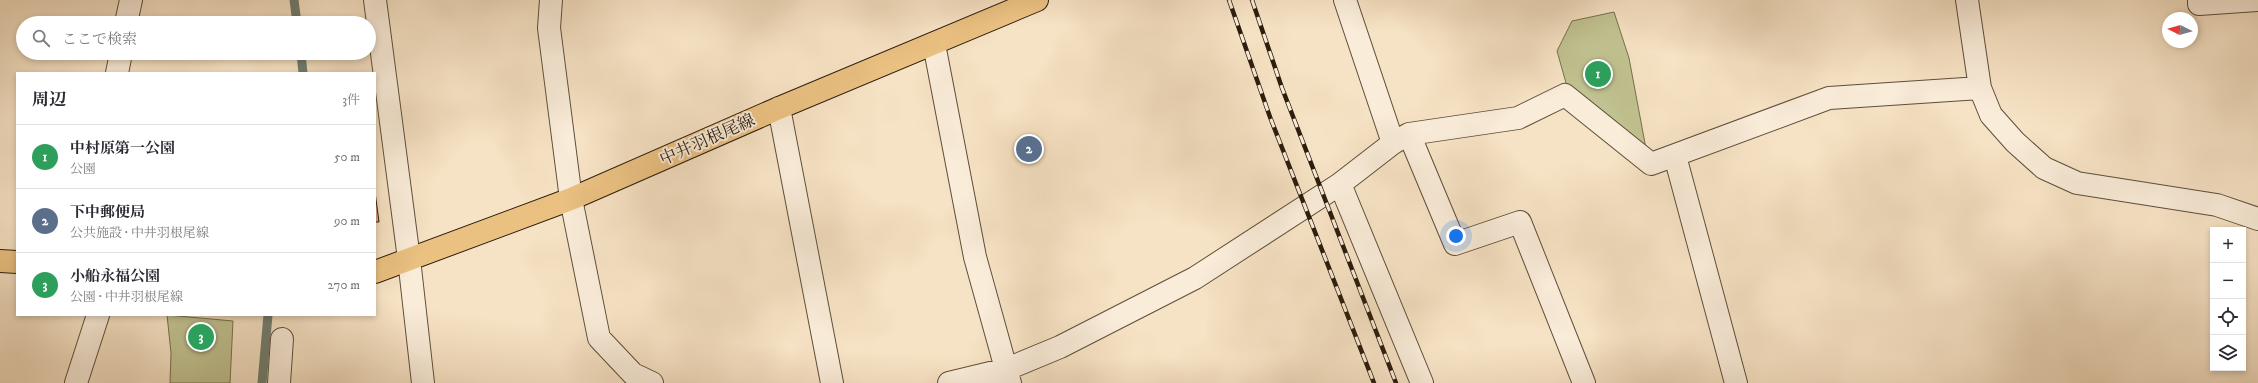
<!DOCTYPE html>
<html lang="ja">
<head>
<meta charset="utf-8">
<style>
  body { margin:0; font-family:"IM FELL DW Pica","Noto Serif JP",serif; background:#f7f7f7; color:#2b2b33 }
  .controls { position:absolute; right:12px; bottom:12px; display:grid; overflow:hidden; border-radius:0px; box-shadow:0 2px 6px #0003 }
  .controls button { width:36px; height:36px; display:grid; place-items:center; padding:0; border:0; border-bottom:1px solid #e1e1e2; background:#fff; color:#2b2b33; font:20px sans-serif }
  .compass { position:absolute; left:2162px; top:12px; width:36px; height:36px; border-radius:50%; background:#fff; box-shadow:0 2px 6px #0003; rotate:275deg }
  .you { position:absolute; left:1456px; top:236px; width:14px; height:14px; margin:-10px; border:3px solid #fff; border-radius:50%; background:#1a73e8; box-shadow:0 0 0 6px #1a73e833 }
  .badge { display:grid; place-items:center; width:26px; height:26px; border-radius:50%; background:#8f2418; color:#fff; font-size:13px; font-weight:700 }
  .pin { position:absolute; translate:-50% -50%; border:2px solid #fff; box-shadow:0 1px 4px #0006 }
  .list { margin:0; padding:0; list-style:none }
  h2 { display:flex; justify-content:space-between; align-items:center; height:52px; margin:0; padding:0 16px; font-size:17px }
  h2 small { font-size:13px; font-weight:400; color:#7c7c81 }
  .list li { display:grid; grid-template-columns:26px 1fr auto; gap:12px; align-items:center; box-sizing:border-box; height:64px; padding:0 16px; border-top:1px solid #e1e1e2 }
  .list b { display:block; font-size:15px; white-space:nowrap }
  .list p { margin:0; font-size:13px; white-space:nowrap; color:#7c7c81 }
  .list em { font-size:13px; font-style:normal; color:#7c7c81 }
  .icon { flex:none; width:22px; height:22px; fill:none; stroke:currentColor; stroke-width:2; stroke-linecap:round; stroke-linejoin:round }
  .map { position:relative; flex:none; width:2258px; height:383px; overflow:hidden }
  .search { position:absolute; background:#fff; box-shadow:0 2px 6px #0003; left:16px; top:16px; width:360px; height:44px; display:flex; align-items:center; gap:10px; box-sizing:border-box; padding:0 14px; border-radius:22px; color:#7c7c81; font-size:15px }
  .panel { position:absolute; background:#fff; box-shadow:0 2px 6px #0003; left:16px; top:72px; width:360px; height:244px; border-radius:0px }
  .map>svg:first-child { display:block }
  .green { fill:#c1c291; stroke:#76704e }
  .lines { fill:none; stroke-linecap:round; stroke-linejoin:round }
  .stream { stroke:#707e71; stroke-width:9 }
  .building { fill:#e3a78f; stroke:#2c1d0c }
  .minor-casing { stroke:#5e4e3a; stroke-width:24 }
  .major-casing { stroke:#2c1d0c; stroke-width:24 }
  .minor { stroke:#f9ecd9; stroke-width:22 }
  .major { stroke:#ebc182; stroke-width:22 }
  .rail-casing { stroke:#2c1d0c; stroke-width:4.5 }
  .rail { stroke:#f9ecd9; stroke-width:3; stroke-dasharray:9; stroke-linecap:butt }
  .labels { text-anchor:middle; stroke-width:4; stroke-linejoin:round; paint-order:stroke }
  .street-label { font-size:17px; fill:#2c1d0c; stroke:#f9ecd9 }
</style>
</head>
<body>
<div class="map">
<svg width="2258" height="383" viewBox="0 0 2258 383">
  <rect width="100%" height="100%" fill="#f6e2c4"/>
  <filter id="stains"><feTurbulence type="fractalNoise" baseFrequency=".005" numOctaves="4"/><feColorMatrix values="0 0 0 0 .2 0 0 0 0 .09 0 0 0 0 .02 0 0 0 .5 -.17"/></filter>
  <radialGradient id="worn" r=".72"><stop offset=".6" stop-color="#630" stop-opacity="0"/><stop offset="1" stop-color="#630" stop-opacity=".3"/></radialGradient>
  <path class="green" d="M1614,12L1629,58L1647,154L1568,90L1557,51L1572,21Z
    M167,315L233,321L230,383H170L171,353Z"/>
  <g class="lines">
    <path class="stream" d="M294,0L297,23
      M301,53L303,73
      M262,383L268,315"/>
  </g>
  <path class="building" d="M375,192L379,222H375Z"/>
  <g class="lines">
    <defs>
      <path id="minor" d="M375,0L409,259L423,383
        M551,0L549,28L571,199L599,338L633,374L652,383
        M1345,0L1393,143
        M1967,0L1980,88L1991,115L2015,142L2044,168L2077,183L2217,205L2258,219
        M2199,0V4L2257,0
        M126,23L131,0
        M934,44L975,257L1010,383
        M117,73L121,53
        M779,108L832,383
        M1409,134L1455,244L1520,222L1584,383
        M1675,156L1736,383
        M1340,184L1422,383
        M76,383L98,315
        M279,383L282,339
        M949,383L1007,369L1060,347L1195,278L1340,184L1393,143L1409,134L1518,118L1565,95L1651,164L1829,98L1980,88"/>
      <path id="major" d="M0,261L17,262
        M375,272L571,199L779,108L1037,0"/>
    </defs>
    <use href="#minor" class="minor-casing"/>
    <use href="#major" class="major-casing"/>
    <use href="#minor" class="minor"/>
    <use href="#major" class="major"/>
    <defs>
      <path id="rail" d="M1229,0L1270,117L1374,383
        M1252,0L1282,88L1396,383"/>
    </defs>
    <use href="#rail" class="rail-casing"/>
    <use href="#rail" class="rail"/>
  </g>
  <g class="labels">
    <g class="street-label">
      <text transform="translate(707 139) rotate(-24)" y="6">中井羽根尾線</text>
    </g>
  </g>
  <rect width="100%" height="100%" filter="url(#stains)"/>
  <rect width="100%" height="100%" fill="url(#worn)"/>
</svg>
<div class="controls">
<button>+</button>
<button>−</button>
<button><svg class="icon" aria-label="locate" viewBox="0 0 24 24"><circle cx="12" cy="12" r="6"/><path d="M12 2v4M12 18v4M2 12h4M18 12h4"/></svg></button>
<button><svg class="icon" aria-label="layers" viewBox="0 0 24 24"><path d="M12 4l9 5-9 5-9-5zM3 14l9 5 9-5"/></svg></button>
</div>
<svg class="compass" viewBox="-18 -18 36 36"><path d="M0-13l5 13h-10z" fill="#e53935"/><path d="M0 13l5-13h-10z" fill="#7c7c81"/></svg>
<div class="you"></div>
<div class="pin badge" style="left:1598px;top:74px;background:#2e9e5b">1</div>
<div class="pin badge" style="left:1029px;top:149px;background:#5c6f8a">2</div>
<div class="pin badge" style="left:201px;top:337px;background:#2e9e5b">3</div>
<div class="search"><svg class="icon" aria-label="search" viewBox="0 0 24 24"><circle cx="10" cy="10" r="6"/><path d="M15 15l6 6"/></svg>ここで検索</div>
<section class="panel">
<h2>周辺<small>3件</small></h2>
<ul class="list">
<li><span class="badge" style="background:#2e9e5b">1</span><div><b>中村原第一公園</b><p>公園</p></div><em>50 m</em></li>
<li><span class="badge" style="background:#5c6f8a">2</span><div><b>下中郵便局</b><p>公共施設 · 中井羽根尾線</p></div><em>90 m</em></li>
<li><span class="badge" style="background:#2e9e5b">3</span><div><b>小船永福公園</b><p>公園 · 中井羽根尾線</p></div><em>270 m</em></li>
</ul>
</section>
</div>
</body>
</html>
